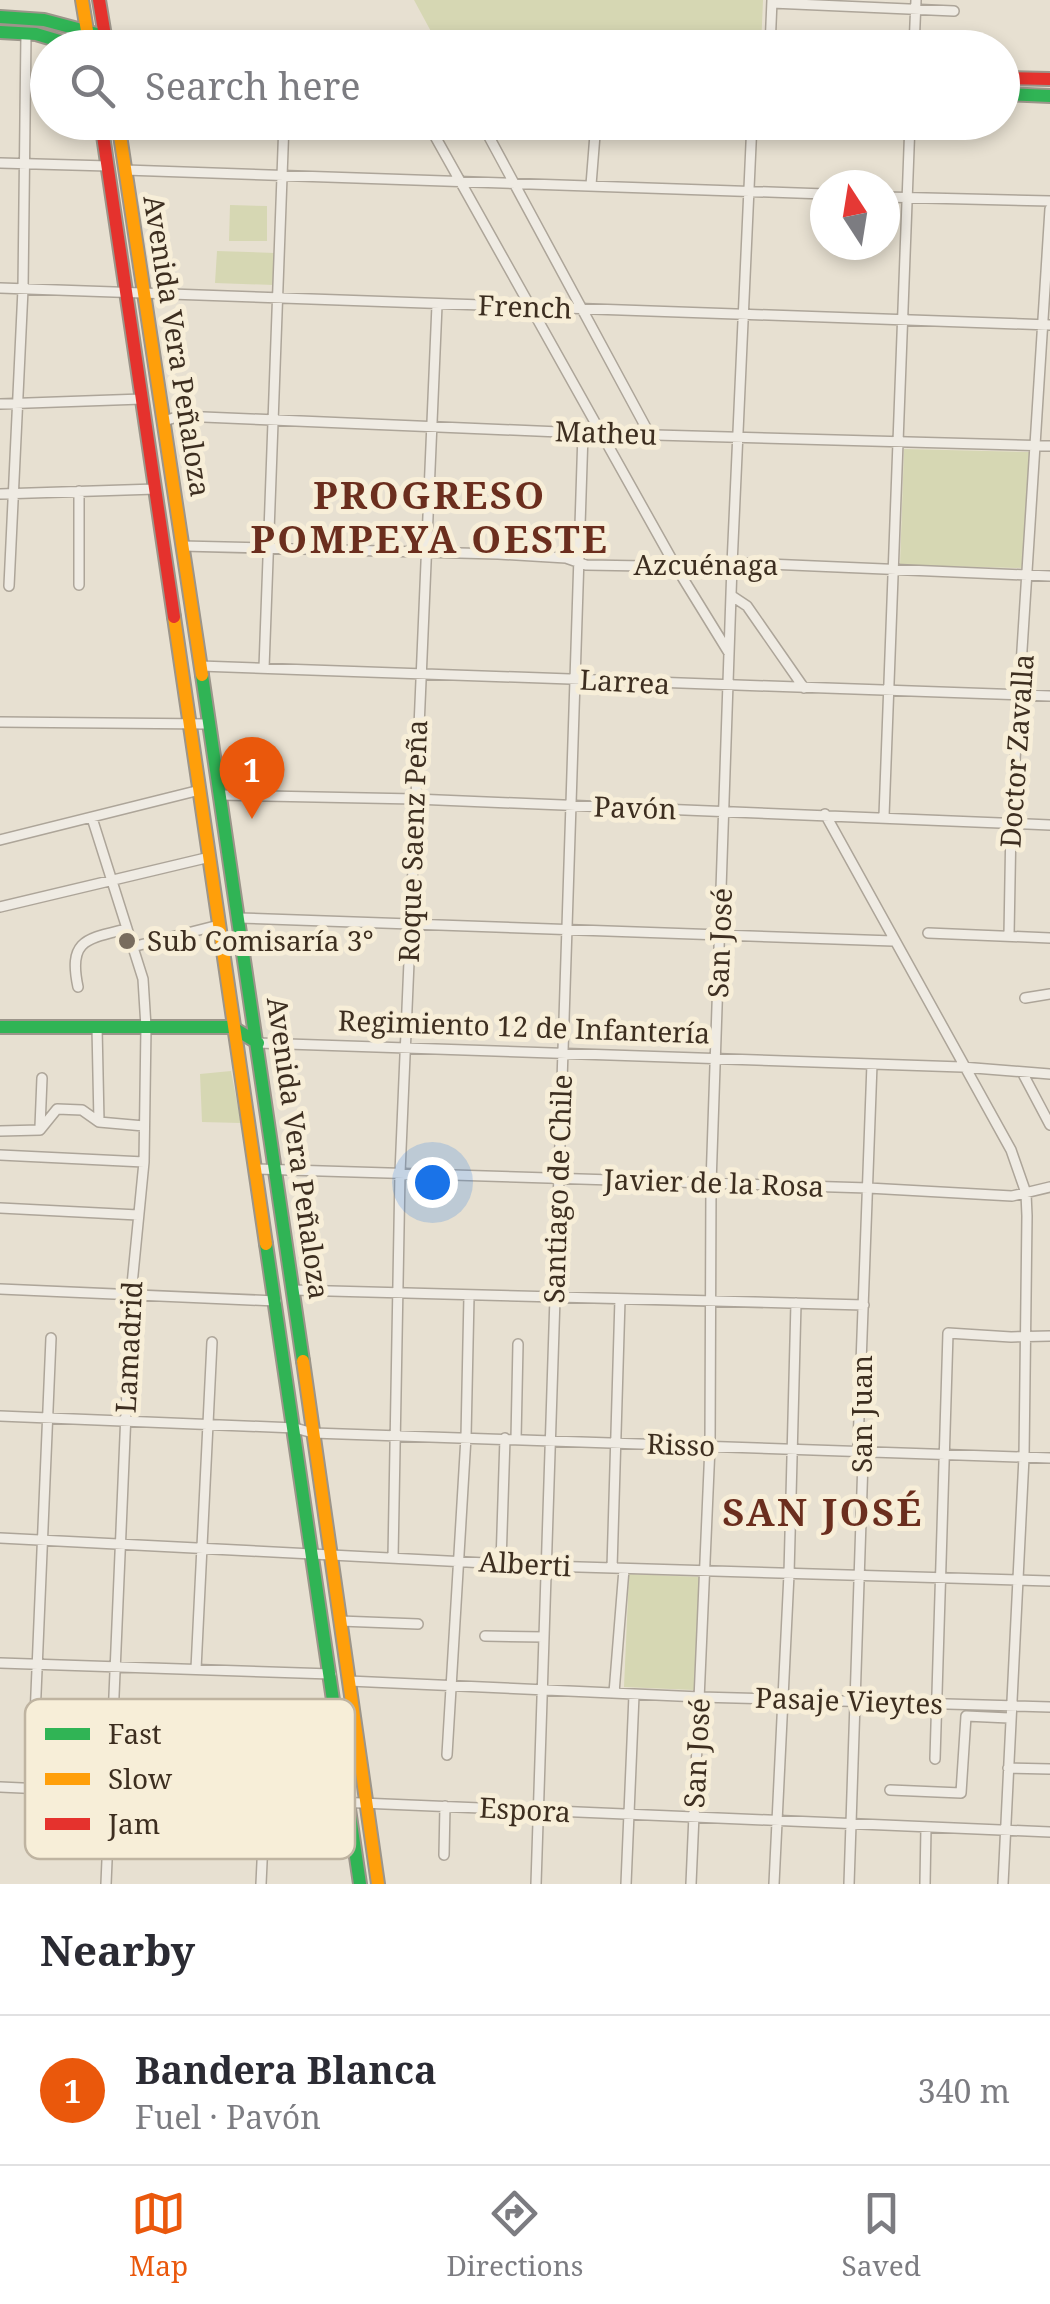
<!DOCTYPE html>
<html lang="en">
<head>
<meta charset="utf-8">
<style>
  body { margin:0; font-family:"Noto Serif",serif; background:#f2f2f3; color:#2b2b33 }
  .compass { position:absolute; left:810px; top:170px; width:90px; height:90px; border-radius:50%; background:#fff; box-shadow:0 5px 15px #0003; rotate:348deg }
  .you { position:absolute; left:432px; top:1182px; width:35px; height:35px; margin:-25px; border:8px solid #fff; border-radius:50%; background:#1a73e8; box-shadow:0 0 0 15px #1a73e833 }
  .badge { display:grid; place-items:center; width:65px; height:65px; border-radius:50%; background:#ea580c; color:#fff; font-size:32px; font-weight:700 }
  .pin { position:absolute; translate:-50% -82px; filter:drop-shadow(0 2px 5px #0008) }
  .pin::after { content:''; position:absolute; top:52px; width:35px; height:30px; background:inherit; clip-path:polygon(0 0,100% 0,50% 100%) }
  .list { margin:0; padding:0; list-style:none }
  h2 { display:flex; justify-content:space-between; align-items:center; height:130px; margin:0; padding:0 40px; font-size:42px }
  h2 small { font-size:32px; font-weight:400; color:#7c7c81 }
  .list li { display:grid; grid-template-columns:65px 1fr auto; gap:30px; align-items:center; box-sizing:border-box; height:150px; padding:0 40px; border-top:2px solid #e1e1e2 }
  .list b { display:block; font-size:38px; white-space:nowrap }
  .list p { margin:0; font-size:32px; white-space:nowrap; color:#7c7c81 }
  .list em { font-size:32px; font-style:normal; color:#7c7c81 }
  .icon { flex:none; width:55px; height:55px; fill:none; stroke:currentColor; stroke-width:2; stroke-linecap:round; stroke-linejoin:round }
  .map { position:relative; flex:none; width:1050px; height:1884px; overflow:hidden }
  .search { position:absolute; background:#fff; box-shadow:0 5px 15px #0003; left:30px; right:30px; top:30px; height:110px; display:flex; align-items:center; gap:25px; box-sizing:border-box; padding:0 35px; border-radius:55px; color:#7c7c81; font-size:38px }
  .sheet { height:280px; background:#fff }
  nav { display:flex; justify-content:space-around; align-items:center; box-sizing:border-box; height:140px; border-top:2px solid #e1e1e2; background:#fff; font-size:28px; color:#7c7c81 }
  nav a { display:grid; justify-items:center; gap:5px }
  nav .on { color:#ea580c }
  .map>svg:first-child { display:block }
  .green { fill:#d6d7b3 }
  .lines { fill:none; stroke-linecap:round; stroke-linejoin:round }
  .street-casing { stroke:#ada599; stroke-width:12 }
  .fast-casing { stroke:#9c958a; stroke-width:16 }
  .slow-casing { stroke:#9c958a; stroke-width:16 }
  .jam-casing { stroke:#9c958a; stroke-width:16 }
  .street { stroke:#efebe3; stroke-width:9 }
  .fast { stroke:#30b455; stroke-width:12 }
  .slow { stroke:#ff9f0a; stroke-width:12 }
  .jam { stroke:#e5322d; stroke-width:12 }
  .poi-dot { fill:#786c5e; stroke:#f7eed8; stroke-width:4 }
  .labels { text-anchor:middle; stroke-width:10; stroke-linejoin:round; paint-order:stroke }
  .street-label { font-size:28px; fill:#3d2e20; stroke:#f7eed8 }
  .poi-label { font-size:28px; fill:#3d2e20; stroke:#f7eed8; text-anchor:start }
  .district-label { font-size:38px; font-weight:bold; letter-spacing:2.5px; fill:#6b2e1e; stroke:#f7eed8 }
  .key { fill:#f7eed8; stroke:#bfb4a1; stroke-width:2.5 }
  .key-label { font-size:28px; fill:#3d2e20 }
</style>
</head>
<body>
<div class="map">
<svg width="1050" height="1884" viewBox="0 0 1050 1884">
  <rect width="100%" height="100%" fill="#e7e0d1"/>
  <path class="green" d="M414,0H763L761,47H649L434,37Z
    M230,205L267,206V241H229Z
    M217,251L275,253L274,285L215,283Z
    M904,449L1029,452L1023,568L900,565Z
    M231,1071L241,1123L202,1122L200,1074Z
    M629,1574L701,1577L694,1690L624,1687Z"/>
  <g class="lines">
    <defs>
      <path id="street" d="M772,3L954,11
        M770,48L772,0
        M914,48L916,0
        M427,122L676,567L729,653
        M481,122L650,435
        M0,163L108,166
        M125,170L825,194
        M591,185L596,122
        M885,197L1050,201
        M0,288L1050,325
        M0,404L142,399
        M164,421L180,416L583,433L1050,446
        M0,494L156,489
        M182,546L498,554L566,558L586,565L705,567L745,563L1050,576
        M79,585V491
        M9,586L23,289L26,34
        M732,596L747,606L804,688
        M200,666L1050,696
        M264,668L284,122
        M0,722L209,724
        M220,795L415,799L1050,825
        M825,814L1011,1150L1026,1193L1027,1216L1024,1457L1003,1884
        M884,816L910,122
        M92,818L143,979L146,1027L144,1162L131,1295L106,1884
        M0,840L200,790
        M0,907L210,857
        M239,918L893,941
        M928,933L1050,938
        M1009,935L1011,823L1050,209
        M132,947L219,925
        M78,987C68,940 86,939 126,929
        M1025,998L1050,994
        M97,1027L99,1122
        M258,1043L962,1067L1050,1074
        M1022,1072L1050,1125
        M40,1127L42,1078
        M0,1131L40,1130L57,1109L82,1110L99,1122L144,1126
        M0,1155L144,1162
        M257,1169L868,1188L1012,1196L1050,1187
        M0,1208L138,1215
        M0,1289L276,1301
        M293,1290L864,1305
        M0,1416L295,1428L313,1433L1050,1458
        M516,1439L518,1344
        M0,1538L546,1566L1050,1581
        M393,1558L400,1173L437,305
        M501,1563L505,1438
        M612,1568L620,1299
        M340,1621L418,1624
        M485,1636L544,1637
        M0,1663L331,1674
        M196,1669L212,1342
        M349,1681L700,1697L1050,1707
        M614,1693L624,1569
        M35,1717L51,1338
        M447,1755L466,1437L469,1296
        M935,1759L948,1333L1011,1337L1050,1336
        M1008,1768L1050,1769
        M0,1787C350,1803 700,1820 1050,1832
        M890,1790L961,1793L966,1716L1009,1718
        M444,1855L445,1806
        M261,1884L265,1798
        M536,1884L583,433
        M626,1884L634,1695
        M691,1884L710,1446L711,1184L732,565L752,122
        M774,1884L789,1574L796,1303
        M849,1884L863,1460L858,1445L872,1064
        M925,1884L926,1827"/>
      <path id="fast" d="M0,17L44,20L134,44L208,48
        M0,32L36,34L83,48
        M1002,94L1050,96
        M202,675L303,1361
        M0,1027H232L258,1043
        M266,1244L360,1884"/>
      <path id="slow" d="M82,0L88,37
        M118,122L202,675
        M174,617L266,1244
        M303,1361L378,1884"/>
      <path id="jam" d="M99,0L107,48
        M1002,78L1050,79
        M101,122L174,617"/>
    </defs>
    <use href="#street" class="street-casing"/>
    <use href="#fast" class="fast-casing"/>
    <use href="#slow" class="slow-casing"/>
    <use href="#jam" class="jam-casing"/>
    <use href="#street" class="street"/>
    <use href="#fast" class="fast"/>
    <use href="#slow" class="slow"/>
    <use href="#jam" class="jam"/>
  </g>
  <circle class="poi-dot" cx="127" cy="941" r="10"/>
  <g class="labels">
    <g class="street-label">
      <text transform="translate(525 307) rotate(2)" y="10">French</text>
      <text transform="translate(177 346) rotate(81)" y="10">Avenida Vera Peñaloza</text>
      <text transform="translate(606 433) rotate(2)" y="10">Matheu</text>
      <text x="706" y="575">Azcuénaga</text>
      <text transform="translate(625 682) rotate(3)" y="10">Larrea</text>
      <text transform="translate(1017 751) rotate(-86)" y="10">Doctor Zavalla</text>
      <text transform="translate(635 808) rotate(2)" y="10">Pavón</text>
      <text transform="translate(413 841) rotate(-88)" y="10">Roque Saenz Peña</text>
      <text transform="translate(720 943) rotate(-88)" y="10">San José</text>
      <text transform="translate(524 1027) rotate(2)" y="10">Regimiento 12 de Infantería</text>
      <text transform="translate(298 1148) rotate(82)" y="10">Avenida Vera Peñaloza</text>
      <text transform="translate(714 1183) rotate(2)" y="10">Javier de la Rosa</text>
      <text transform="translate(558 1189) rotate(-88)" y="10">Santiago de Chile</text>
      <text transform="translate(129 1347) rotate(-87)" y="10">Lamadrid</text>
      <text transform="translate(862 1414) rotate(-90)" y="10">San Juan</text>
      <text transform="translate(681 1445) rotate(2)" y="10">Risso</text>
      <text transform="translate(525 1564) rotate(3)" y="10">Alberti</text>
      <text transform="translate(849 1701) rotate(2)" y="10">Pasaje Vieytes</text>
      <text transform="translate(697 1753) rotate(-87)" y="10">San José</text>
      <text transform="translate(525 1810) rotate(3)" y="10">Espora</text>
    </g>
    <g class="poi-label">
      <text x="147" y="951">Sub Comisaría 3°</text>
    </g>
    <g class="district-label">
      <text x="430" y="509">PROGRESO<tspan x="430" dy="44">POMPEYA OESTE</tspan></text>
      <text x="823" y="1526">SAN JOSÉ</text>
    </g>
  </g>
  <rect x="25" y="1699" width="330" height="160" rx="15" class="key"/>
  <rect x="45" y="1728" width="45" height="12" fill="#30b455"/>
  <rect x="45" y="1773" width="45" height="12" fill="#ff9f0a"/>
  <rect x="45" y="1818" width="45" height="12" fill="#e5322d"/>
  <g class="key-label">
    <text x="108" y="1744">Fast</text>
    <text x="108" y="1789">Slow</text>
    <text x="108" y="1834">Jam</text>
  </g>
</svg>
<svg class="compass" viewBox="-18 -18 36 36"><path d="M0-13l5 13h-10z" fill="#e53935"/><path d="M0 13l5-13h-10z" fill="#7c7c81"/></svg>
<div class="you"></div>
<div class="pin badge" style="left:252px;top:819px">1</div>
<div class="search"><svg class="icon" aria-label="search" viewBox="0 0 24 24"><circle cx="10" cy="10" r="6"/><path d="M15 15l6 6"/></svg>Search here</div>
</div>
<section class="sheet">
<h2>Nearby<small></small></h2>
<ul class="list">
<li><span class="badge">1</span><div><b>Bandera Blanca</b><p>Fuel · Pavón</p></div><em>340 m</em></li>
</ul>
</section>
<nav>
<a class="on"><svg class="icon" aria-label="map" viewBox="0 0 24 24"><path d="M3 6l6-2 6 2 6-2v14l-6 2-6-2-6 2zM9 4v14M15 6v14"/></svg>Map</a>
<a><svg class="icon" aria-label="directions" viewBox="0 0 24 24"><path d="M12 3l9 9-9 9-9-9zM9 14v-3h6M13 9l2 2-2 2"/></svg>Directions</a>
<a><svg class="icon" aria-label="saved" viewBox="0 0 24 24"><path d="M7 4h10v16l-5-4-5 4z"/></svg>Saved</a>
</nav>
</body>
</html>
